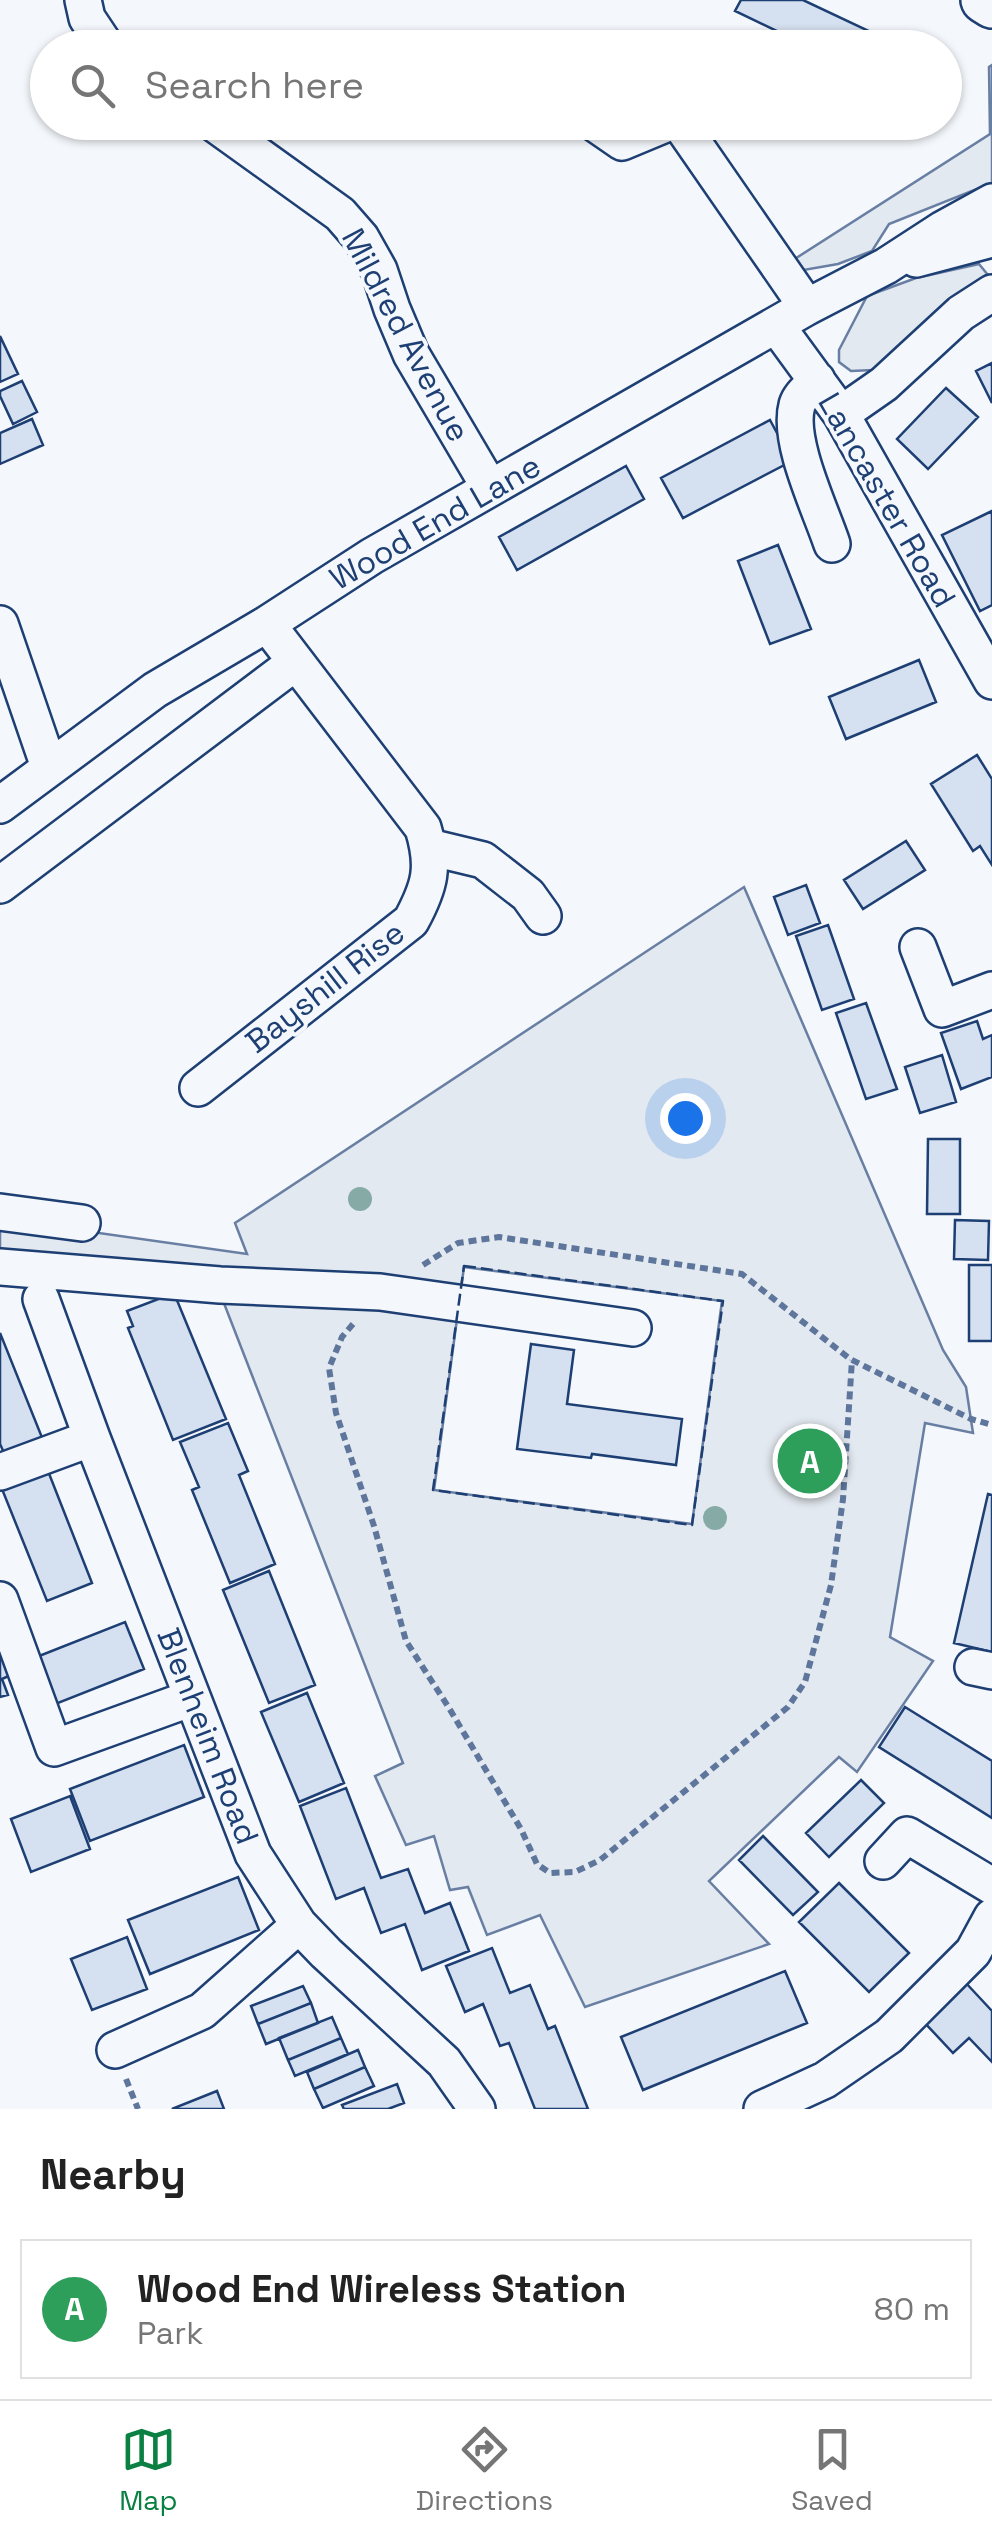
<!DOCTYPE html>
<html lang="en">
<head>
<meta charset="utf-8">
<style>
  body { margin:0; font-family:"Space Grotesk",sans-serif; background:#f6f6f6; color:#222 }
  .you { position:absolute; left:685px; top:1118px; width:35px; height:35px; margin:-25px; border:8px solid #fff; border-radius:50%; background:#1a73e8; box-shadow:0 0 0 15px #1a73e833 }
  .badge { display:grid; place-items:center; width:65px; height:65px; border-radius:50%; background:#0b8043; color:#fff; font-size:32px; font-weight:700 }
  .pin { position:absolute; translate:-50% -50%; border:5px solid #fff; box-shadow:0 2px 10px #0006 }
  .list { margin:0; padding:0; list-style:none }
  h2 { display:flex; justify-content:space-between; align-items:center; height:130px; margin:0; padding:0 40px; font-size:42px }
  h2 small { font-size:32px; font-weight:400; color:#767676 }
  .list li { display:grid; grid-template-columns:65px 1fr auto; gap:30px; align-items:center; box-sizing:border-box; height:140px; margin:0 20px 20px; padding:0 20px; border:2px solid #e0e0e0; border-radius:0px }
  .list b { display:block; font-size:38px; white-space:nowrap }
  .list p { margin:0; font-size:32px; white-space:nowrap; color:#767676 }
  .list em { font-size:32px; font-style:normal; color:#767676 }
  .icon { flex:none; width:55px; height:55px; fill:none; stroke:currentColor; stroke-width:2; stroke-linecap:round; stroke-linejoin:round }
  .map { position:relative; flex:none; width:992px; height:2109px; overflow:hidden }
  .search { position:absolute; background:#fff; box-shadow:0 2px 8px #0004; left:30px; right:30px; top:30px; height:110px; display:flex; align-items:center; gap:25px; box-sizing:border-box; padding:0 35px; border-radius:55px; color:#767676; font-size:38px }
  .sheet { height:290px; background:#fff }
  nav { display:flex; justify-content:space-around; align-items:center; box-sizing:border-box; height:140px; border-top:2px solid #e0e0e0; background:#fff; font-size:28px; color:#767676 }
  nav a { display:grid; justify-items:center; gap:5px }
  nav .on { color:#0b8043 }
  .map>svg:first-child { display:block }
  .green { fill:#e3e9f0; stroke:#687fa3; stroke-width:2.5; fill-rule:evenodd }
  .building { fill:#d5e0f0; stroke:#1d3f73; stroke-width:2.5 }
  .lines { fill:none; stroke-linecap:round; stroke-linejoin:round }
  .minor-casing { stroke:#1d3f73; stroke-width:40 }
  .major-casing { stroke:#1d3f73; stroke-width:50 }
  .path { stroke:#5e769c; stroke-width:6; stroke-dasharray:8 5; stroke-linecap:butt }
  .minor { stroke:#f4f7fb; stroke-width:35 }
  .major { stroke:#f4f7fb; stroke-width:45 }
  .fence { stroke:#1d3f73; stroke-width:2.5; stroke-dasharray:12 5; stroke-linecap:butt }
  .tree { fill:#86aba6 }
  .labels { text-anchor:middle; stroke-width:8; stroke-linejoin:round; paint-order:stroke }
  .street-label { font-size:32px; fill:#1d3f73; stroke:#f4f7fb }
</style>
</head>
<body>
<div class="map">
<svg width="992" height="2109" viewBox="0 0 992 2109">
  <rect width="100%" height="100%" fill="#f4f7fb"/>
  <path class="green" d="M992,65V183L889,224L872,251L838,264L798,271L790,262L990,134L989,67Z
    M979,264L992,280L874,370L851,371L839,362V350L867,296L916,278Z
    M744,887L943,1350L966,1387L973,1433L925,1423L890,1637L933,1661L857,1772L839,1757L709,1881L769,1944L585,2007L540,1915L487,1935L468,1887L450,1890L434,1836L406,1845L375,1776L403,1763L220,1293L0,1282V1219L247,1254L235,1223ZM464,1267L722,1301L692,1524L434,1490Z"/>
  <path class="building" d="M741,0H803L871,32L864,48H812L735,11Z
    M0,336L18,374L0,382Z
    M992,363V403L976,371Z
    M22,381L37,412L13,424L0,396V391Z
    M946,388L978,417L928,469L897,439Z
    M32,419L43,445L0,464V433Z
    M770,420L792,461L683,518L661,478Z
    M626,466L644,499L517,570L499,537Z
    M992,511V605L980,611L942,535Z
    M778,545L811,629L770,644L738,561Z
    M919,660L936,702L846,739L829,697Z
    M977,755L992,779V865L980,846L973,851L931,784Z
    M906,841L925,870L863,909L844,880Z
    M806,885L820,923L788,935L774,897Z
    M828,925L854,999L822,1010L796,936Z
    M866,1003L897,1089L866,1099L836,1013Z
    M977,1021L983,1039L992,1035V1077L961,1089L941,1033Z
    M942,1055L956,1102L920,1113L905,1067Z
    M928,1139H960V1214H927Z
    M955,1220L989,1221L988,1260L954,1259Z
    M969,1265H992V1341H969Z
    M174,1293L226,1419L173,1440L128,1328L133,1326L127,1311Z
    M0,1333L43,1440L5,1455L0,1444Z
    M531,1344L574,1350L567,1404L682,1419L676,1465L592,1454L591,1458L517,1449Z
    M228,1423L248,1471L239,1475L275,1564L230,1583L192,1490L199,1487L180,1442Z
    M48,1471L92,1583L47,1601L2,1489Z
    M988,1494L992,1495V1652L954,1643Z
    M269,1571L315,1685L269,1703L223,1590Z
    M125,1622L144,1669L53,1705L34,1658Z
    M0,1641L13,1674L2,1679L8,1695L0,1697Z
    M307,1693L344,1783L299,1802L261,1712Z
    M905,1707L992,1761V1818L879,1747Z
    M184,1745L204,1797L90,1841L70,1789Z
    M861,1780L884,1803L829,1857L806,1833Z
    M346,1788L381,1878L408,1869L425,1913L450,1903L469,1951L422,1970L405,1924L381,1933L364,1888L336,1899L300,1806Z
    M70,1796L90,1849L31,1872L11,1819Z
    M763,1836L818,1892L793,1915L739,1860Z
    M238,1877L259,1930L150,1974L128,1920Z
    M839,1883L909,1953L869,1992L799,1922Z
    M127,1937L147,1989L92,2010L71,1959Z
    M492,1948L510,1993L530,1985L548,2029L555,2026L588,2109H535L509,2043L500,2046L483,2004L465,2012L446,1966Z
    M785,1971L807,2023L643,2090L621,2037Z
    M965,1982L992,2011V2062L969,2038L953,2053L923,2021Z
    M303,1986L311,2003L258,2024L251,2006Z
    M311,2003L318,2023L266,2044L258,2024Z
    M332,2017L341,2038L288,2060L279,2038Z
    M341,2038L348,2054L295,2076L288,2060Z
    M358,2050L365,2067L314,2089L307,2072Z
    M365,2067L374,2086L323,2108L314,2089Z
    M397,2084L404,2103L388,2109H344L342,2105Z
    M217,2091L224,2109H172Z"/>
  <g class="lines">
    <defs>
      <path id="minor" d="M83,0L87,18L107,48
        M212,122L340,214L361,238L379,270L392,309L411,354L490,488
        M593,122L622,142L670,122
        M679,122L807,307
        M916,259L992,239
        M776,325L841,414L992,681
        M817,380C810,388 800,395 797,405C787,441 820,508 832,544
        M841,414L884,384L961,313L992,293
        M0,624L49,767
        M0,805L155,690L267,624L372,556L807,307L886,266L943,229L992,202
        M429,847L483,860L528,895L543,916
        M0,885L296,662
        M918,947L942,1009L992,990
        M198,1088L411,921C430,886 435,867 423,828L267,624
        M0,1212L82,1223
        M0,1267L220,1285L380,1292L633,1328
        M41,1299L92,1438L253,1854L299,1925L326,1953L444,2062L477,2109
        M0,1472L92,1438
        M0,1600L54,1748L192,1698
        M973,1667L992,1671
        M883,1861L907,1835L992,1886
        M115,2050L202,2011L299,1925
        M762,2109L825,2080L889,2036L973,1952L992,1917"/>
      <path id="major" d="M984,0L992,5"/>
    </defs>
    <use href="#minor" class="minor-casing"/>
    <use href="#major" class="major-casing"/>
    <path class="path" d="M423,1265L458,1243L499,1237L742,1274L850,1359L971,1419L992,1425
      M353,1324L342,1337L329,1368L336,1413L374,1526L406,1641L449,1708L521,1829L537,1864L550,1873L575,1872L600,1860L788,1707L805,1682L831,1585L843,1499L852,1360
      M126,2079L138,2109"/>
    <use href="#minor" class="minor"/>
    <use href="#major" class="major"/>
    <path class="fence" d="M464,1266L723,1301L692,1525L433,1490Z"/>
  </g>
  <g class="tree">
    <circle cx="360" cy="1199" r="12"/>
    <circle cx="715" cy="1518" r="12"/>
  </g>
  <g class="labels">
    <g class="street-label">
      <text transform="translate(406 335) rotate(62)" y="11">Mildred Avenue</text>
      <text transform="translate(887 500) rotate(60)" y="11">Lancaster Road</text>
      <text transform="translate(435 522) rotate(-30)" y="11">Wood End Lane</text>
      <text transform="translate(325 987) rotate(-38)" y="11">Bayshill Rise</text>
      <text transform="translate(208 1736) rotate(69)" y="11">Blenheim Road</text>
    </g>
  </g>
</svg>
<div class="you"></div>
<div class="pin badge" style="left:810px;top:1461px;background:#2e9e5b">A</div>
<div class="search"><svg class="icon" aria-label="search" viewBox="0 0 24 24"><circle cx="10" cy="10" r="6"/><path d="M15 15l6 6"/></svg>Search here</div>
</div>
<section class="sheet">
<h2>Nearby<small></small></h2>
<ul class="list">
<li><span class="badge" style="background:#2e9e5b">A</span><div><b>Wood End Wireless Station</b><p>Park</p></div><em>80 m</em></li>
</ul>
</section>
<nav>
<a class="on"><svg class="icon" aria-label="map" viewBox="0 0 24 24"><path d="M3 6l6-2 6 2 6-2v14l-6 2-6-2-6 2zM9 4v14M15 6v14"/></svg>Map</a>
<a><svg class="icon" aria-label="directions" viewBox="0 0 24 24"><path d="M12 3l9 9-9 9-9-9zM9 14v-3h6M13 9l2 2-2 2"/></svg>Directions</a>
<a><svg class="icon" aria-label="saved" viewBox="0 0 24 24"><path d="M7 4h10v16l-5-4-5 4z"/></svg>Saved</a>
</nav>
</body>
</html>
